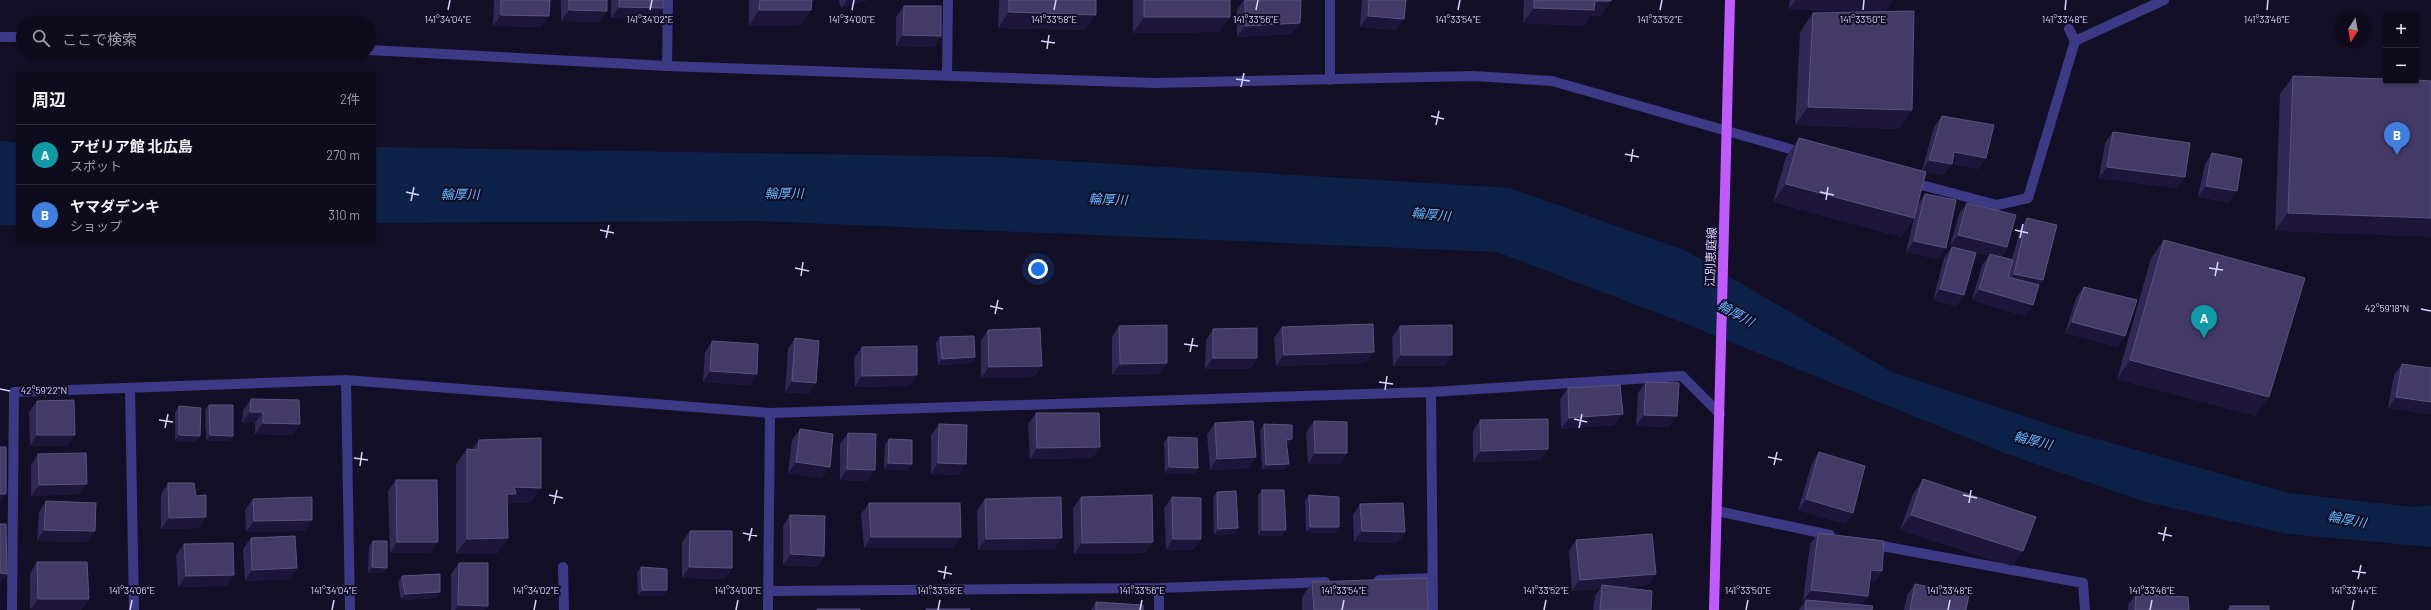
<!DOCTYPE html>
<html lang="ja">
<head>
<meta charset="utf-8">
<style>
  body { margin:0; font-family:Barlow,"Noto Sans JP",sans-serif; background:#171425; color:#f1f3f6 }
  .controls { position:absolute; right:12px; top:12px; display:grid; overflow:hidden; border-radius:4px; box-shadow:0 1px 3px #0004 }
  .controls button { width:36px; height:36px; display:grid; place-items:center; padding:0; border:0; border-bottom:1px solid #2e2b3b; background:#0e0b1c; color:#f1f3f6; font:20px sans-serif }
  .compass { position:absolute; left:2335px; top:12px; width:36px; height:36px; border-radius:50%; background:#0e0b1c; box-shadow:0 1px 3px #0004; rotate:191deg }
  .you { position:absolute; left:1038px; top:269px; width:14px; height:14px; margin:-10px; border:3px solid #fff; border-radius:50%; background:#1a73e8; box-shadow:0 0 0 6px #1a73e833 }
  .badge { display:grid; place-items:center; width:26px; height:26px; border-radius:50%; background:#db2777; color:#fff; font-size:13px; font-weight:700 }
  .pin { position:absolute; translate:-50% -33px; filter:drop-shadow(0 1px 2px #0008) }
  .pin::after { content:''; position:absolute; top:21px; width:14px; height:12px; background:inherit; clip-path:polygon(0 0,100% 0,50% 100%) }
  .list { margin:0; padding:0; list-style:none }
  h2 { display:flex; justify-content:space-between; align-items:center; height:52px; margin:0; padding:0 16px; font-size:17px }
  h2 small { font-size:13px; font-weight:400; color:#9b9ba3 }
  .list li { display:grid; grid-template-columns:26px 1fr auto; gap:12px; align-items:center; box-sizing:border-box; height:60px; padding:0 16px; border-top:1px solid #2e2b3b }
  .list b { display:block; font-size:15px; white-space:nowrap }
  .list p { margin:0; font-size:13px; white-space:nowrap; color:#9b9ba3 }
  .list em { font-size:13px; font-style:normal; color:#9b9ba3 }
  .icon { flex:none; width:22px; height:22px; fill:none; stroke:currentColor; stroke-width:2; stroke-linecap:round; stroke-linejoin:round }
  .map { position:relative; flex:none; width:2431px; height:610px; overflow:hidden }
  .search { position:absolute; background:#0e0b1c; box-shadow:0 1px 3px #0004; left:16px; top:16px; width:360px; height:44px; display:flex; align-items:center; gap:10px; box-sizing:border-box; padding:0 14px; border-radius:22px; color:#9b9ba3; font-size:15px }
  .panel { position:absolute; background:#0e0b1c; box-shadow:0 1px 3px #0004; left:16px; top:72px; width:360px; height:172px; border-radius:4px }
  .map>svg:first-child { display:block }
  .water { fill:#0c2248 }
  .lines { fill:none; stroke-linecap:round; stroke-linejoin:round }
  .minor { stroke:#3d3a85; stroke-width:10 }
  .primary { stroke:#c25bff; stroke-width:10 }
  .wall { fill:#312854 }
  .shaded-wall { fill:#1d163a }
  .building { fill:#433a66; stroke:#5a527e }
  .ticks { fill:none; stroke:#d9d4ff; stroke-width:1.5 }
  .labels { text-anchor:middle; stroke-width:4; stroke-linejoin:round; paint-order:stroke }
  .street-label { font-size:12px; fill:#d9d4ff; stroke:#130f26 }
  .water-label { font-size:13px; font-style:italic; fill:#62b6ff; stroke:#130f26 }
  .ticks-label { font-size:10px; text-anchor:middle; fill:#d9d4ff; stroke:#130f26; stroke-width:4; stroke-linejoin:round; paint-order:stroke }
</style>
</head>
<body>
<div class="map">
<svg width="2431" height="610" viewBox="0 0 2431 610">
  <rect width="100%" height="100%" fill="#130f26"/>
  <path class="water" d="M0,141L18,142V225H0Z
    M374,147L1000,157L1510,188L1686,251L1892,372L2065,430L2289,493L2413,507L2431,505V547L2288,534L2146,502L2007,454L1689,325L1497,252L757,221L374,223Z"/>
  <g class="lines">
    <path class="minor" d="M0,37H23
      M2075,41L2164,0
      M369,50L667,66L1155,83L1473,76L1552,81L1804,153
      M667,66L668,0
      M947,74L948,0
      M1330,80V0
      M1910,182L1997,205L2028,198L2075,41L2069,29
      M346,380L350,610
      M130,389L134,610
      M1431,392L1433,610
      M1717,511L1830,535
      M1871,544L2083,583L2085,610
      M563,567L564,610
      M1379,580L1433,578
      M769,591L1159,588L1325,582
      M12,610L14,392L346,380L770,413L1431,392L1682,376L1720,414
      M768,610L770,413
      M1159,610V588"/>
    <path class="primary" d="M1714,610L1730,0"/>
  </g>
  <path class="wall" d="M494,0H550L549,16L541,27L493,26Z
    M561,0H607L599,22L561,21Z
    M611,0H663L656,19L611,18Z
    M749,0H812L811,10L801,25L749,26Z
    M839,0H868L841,8Z
    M999,0H1096L1085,30L998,28Z
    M1133,0H1230L1219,32L1133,33Z
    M1244,0H1245L1292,34L1237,37V10Z
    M1362,0H1406L1396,30L1360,27Z
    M1524,0H1611L1600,16H1590L1583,26L1523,23Z
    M1790,0H1893L1885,12L1899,129L1795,125L1800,32L1813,13L1856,12L1789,9Z
    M904,6L941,36L934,47L896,46V17Z
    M2293,76L2386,79L2275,231L2280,94Z
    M1942,116L1986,158L1978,169L1952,164L1944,175L1922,171L1934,127Z
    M2113,132L2185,177L2177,188L2099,178L2105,143Z
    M1799,138L1914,218L1901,237L1773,202L1786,157Z
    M2212,153L2229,202L2198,197L2205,164Z
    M1925,194L1938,259L1906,252L1917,205Z
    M1967,203L2007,247L2001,257L2012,260L2020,229L2027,218L2043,280L2037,289L2033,305L2025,316L1972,300L1982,265L1989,256L1950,246L1959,214Z
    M2164,240L2256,416L2117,379L2151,258Z
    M1952,247L1964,295L1956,306L1933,300L1944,258Z
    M2084,287L2118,347L2065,333L2076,298Z
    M1119,326L1167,363L1159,374L1112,375V337Z
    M1400,326L1445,366H1393L1392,337Z
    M1282,327L1366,363L1276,366L1274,338Z
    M1213,329L1257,358L1250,369H1205L1206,340Z
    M988,330L1042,366L1034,377L981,378V341Z
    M940,337L975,357L971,363L938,365L936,343Z
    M795,338L809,394L785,392L788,349Z
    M712,341L757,374L749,385L703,382L705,352Z
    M862,347L909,386L855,387L854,358Z
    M2402,364L2431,368V414L2388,408L2394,375Z
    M1646,382L1677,416L1669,427L1636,426L1638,393Z
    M1568,388L1615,425L1561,429L1560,399Z
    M251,399L300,424L292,435L255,434V423H242L243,410Z
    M37,401L75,435L67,446H30L29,412Z
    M209,405L229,441H206L205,410Z
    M179,406L196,442L175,441V412Z
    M1036,413L1100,447L1092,458L1030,459L1028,424Z
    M1480,420L1541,460L1473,462V431Z
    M1314,421L1347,453L1340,464H1308L1306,432Z
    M1215,423L1249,468L1210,470L1207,434Z
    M939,424L959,475L931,474V435Z
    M1264,424L1292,439L1288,445H1287L1285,470H1262L1260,430Z
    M800,429L822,478L788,473L792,440Z
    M848,433L868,481L840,480V444Z
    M1168,437L1198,468L1194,474L1165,473L1164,442Z
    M889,439L908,470L884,469L885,445Z
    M479,440L541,488L530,503H509L507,506L497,554H456V464L467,449H472Z
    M1819,452L1853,513L1845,524L1798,510L1812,463Z
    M38,454L87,484L79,494L31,496V465Z
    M1923,479L2012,566L1900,530L1913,494Z
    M396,480L430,553H390L388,491Z
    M168,483L196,496L206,517L198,528L161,529V494Z
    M1262,490L1286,530L1282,536H1258V495Z
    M1217,492L1234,534L1214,535L1213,498Z
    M1309,495L1335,533L1306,532L1305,501Z
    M1081,497L1153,542L1145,553L1074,554L1073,508Z
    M1172,497L1201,539L1193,550H1166L1164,508Z
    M253,499L305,531L246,532L245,510Z
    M985,499L1062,538L1054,549L978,550L977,510Z
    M46,501L87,542L37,541L39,512Z
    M869,503L961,537L953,548H864L861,514Z
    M1360,504L1405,532L1397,543L1354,542L1353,515Z
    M790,515L824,556L817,567L783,565V526Z
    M690,531L732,568L725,579L682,578V542Z
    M1818,533L1882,571L1875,582L1870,581L1868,596L1862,605L1872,610H1799L1805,601H1803L1810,544Z
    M251,538L290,579L245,581L243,549Z
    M1576,540L1648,585L1622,587L1651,610H1593L1595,596L1600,589L1572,591L1569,551Z
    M373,541L387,568L383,573H368L369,546Z
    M184,544L227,586L178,587L176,555Z
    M37,562L89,599L81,610H30V573Z
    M459,563L485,610H451V574Z
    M641,567L667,590L663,596H638L637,573Z
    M402,576L440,592L436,598L401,600L398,582Z
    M1312,582L1428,610H1302V597Z
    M1915,584L1966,610H1904L1907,595Z
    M2136,594L2189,610H2128V605Z
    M1096,602L1143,610H1091Z
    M2230,606L2269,610H2227Z"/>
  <path class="shaded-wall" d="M847,0H868L841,8Z
    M1796,0H1893L1884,14L1789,9Z
    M1595,1H1611L1600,16H1590L1583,26L1523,23L1534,8Z
    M619,7L663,8L656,19L611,18Z
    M569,10L607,11L599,22L561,21Z
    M759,10H811L801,25L749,26Z
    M1009,12L1096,15L1085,30L998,28Z
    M501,15L549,16L541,27L493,26Z
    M1368,16L1404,19L1396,30L1360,27Z
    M1144,17H1230L1219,32L1133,33Z
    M1300,23L1292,34L1237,37L1245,26Z
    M903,35L941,36L934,47L896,46Z
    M1808,107L1912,110L1899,129L1795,125Z
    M1954,152L1986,158L1978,169L1952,164L1944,175L1922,171L1929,160Z
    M2107,167L2185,177L2177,188L2099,178Z
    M1786,184L1914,218L1901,237L1773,202Z
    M2206,186L2237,191L2229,202L2198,197Z
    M2288,213L2431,218V237L2275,231Z
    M1958,235L2007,247L1999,258L1990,254L1989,256L1950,246Z
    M1914,241L1946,248L1938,259L1906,252Z
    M2014,274L2043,280L2036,291L2006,284Z
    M1940,289L1964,295L1956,306L1933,300Z
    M1979,289L2033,305L2025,316L1972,300Z
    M2072,322L2125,336L2118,347L2065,333Z
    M1374,352L1366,363L1276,366L1284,355Z
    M1401,355H1452L1445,366H1393Z
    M975,357L971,363L938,365L942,359Z
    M1213,358H1257L1250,369H1205Z
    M2130,360L2269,397L2256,416L2117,379Z
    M1167,363L1159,374L1112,375L1120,364Z
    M1042,366L1034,377L981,378L989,367Z
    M710,371L757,374L749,385L703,382Z
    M917,375L909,386L855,387L862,376Z
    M792,381L816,383L809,394L785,392Z
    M2396,397L2431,402V414L2388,408Z
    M250,412H263L255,423H242Z
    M1623,414L1615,425L1561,429L1569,418Z
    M1644,415L1677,416L1669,427L1636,426Z
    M263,423L300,424L292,435L255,434Z
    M37,435H75L67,446H30Z
    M179,435L200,436L196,442L175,441Z
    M210,435L233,436L229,441H206Z
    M1292,439L1288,445L1282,446L1286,440Z
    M1100,447L1092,458L1030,459L1037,448Z
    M1548,449L1541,460L1473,462L1481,451Z
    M1315,453H1347L1340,464H1308Z
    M1256,457L1249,468L1210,470L1217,459Z
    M796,462L830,467L822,478L788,473Z
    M888,463L912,464L908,470L884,469Z
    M938,463L966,464L959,475L931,474Z
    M1289,464L1285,470H1262L1266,465Z
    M1169,467L1198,468L1194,474L1165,473Z
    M847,469L875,470L868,481L840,480Z
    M87,484L79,494L31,496L39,485Z
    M514,487L541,488L530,503H509L505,509L507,494Z
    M0,494H6L0,502Z
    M1806,499L1853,513L1845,524L1798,510Z
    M1911,515L2023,551L2012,566L1900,530Z
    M206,517L198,528L161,529L169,518Z
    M312,520L305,531L246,532L254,521Z
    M1310,527H1339L1335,533L1306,532Z
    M1238,528L1234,534L1214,535L1218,529Z
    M44,530L95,531L87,542L37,541Z
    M1262,530H1286L1282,536H1258Z
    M1362,531L1405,532L1397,543L1354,542Z
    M871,537H961L953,548H864Z
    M508,538L497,554H456L467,539Z
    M1062,538L1054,549L978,550L986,539Z
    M1173,539H1201L1193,550H1166Z
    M397,542H438L430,553H390Z
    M1153,542L1145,553L1074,554L1082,543Z
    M791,554L824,556L817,567L783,565Z
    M372,567L387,568L383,573H368Z
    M689,567L732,568L725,579L682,578Z
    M297,568L290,579L245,581L252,570Z
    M1871,570L1882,571L1875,582L1863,581Z
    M0,573L7,574L0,584Z
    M1656,574L1648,585L1602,589V585L1600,589L1572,591L1580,580Z
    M234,575L227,586L178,587L186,576Z
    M642,590H667L663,596H638Z
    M1811,590L1868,596L1861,607L1803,601Z
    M440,592L436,598L401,600L405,594Z
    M38,599H89L81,610H30Z
    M458,605L488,606L485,610H455Z"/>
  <path class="building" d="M501,0H550L549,16L501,15Z
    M569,0H607V11L569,10Z
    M619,0H663V8L619,7Z
    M760,0H812L811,10H759Z
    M1009,0H1096V15L1009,12Z
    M1144,0H1230V17H1144Z
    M1245,0H1301L1300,23L1245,26Z
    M1369,0H1406L1404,19L1368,16Z
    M1534,0H1611V1H1595L1594,10L1534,8Z
    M904,6H941V36L903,35Z
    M1914,11L1912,110L1808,107L1813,13Z
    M2293,76L2386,79V81H2416V80L2431,81V218L2288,213Z
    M1942,116L1994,125L1986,158L1954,152L1952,164L1929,160Z
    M2113,132L2190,143L2185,177L2107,167Z
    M1799,138L1926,172L1914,218L1786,184Z
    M2212,153L2242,159L2237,191L2206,186Z
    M1925,194L1956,200L1946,248L1914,241Z
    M1967,203L2016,215L2007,247L1958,235Z
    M2027,218L2057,225L2043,280L2014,274Z
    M2164,240L2305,278L2269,397L2130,360Z
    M1952,247L1976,253L1964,295L1940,289Z
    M1990,254L2013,260L2008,277L2039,285L2033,305L1979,289Z
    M2084,287L2137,300L2125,336L2072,322Z
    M1373,324L1374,352L1284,355L1282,327Z
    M1167,325V363L1120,364L1119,326Z
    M1452,325V355H1401L1400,326Z
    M1040,328L1042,366L989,367L988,330Z
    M1257,328V358H1213V329Z
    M974,336L975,357L942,359L940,337Z
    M795,338L819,341L816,383L792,381Z
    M712,341L758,344L757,374L710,371Z
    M917,346V375L862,376V347Z
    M2402,364L2431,368V402L2396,397Z
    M1646,382L1679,383L1677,416L1644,415Z
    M1620,385L1623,414L1569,418L1568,388Z
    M251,399L299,400L300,424L263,423V412H250Z
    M74,400L75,435H37V401Z
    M209,405H233V436L210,435Z
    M179,406L201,408L200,436L179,435Z
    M1036,413H1099L1100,447L1037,448Z
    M1548,419V449L1481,451L1480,420Z
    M1253,421L1256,457L1217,459L1215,423Z
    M1314,421L1347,422V453H1315Z
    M939,424L967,425L966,464L938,463Z
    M1264,424L1292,425V439L1286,440L1289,464L1266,465Z
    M800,429L833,434L830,467L796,462Z
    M848,433L876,434L875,470L847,469Z
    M1168,437L1197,438L1198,468L1169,467Z
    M541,438V488L514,487L516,494H507L508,538L467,539V449L478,450L479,440Z
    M889,439L912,440V464L888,463Z
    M0,447H6V494H0Z
    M1819,452L1865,466L1853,513L1806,499Z
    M86,453L87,484L39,485L38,454Z
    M1923,479L2036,517L2023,551L1911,515Z
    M396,480H437L438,542H397Z
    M168,483H194L196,496L206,495V517L169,518Z
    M1262,490H1284L1286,530H1262Z
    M1236,491L1238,528L1218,529L1217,492Z
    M1152,495L1153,542L1082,543L1081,497Z
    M1309,495L1339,497V527H1310Z
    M312,497V520L254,521L253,499Z
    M1061,497L1062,538L986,539L985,499Z
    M1172,497L1201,498V539H1173Z
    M46,501L96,503L95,531L44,530Z
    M869,503H960L961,537H871Z
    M1403,503L1405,532L1362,531L1360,504Z
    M790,515L825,516L824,556L791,554Z
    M0,524H6L7,574L0,573Z
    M690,531H732V568L689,567Z
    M1818,533L1884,541L1882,571L1871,570L1868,596L1811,590Z
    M1652,534L1656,574L1580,580L1576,540Z
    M295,536L297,568L252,570L251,538Z
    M373,541H387V568L372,567Z
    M233,543L234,575L186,576L184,544Z
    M37,562H87L89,599H38Z
    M459,563H488V606L458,605Z
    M641,567L667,569V590H642Z
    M440,574V592L405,594L402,576Z
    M1427,578L1428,610H1314L1312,582Z
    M1915,584L1969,595L1966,610H1910Z
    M1602,585L1652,591L1651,610H1600Z
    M2136,594L2188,597L2189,610H2135Z
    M1806,600L1873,606L1872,610H1805Z
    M1096,602L1143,605V610H1096Z
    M2230,606H2269V610H2230Z
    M817,609H860V610H817Z
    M926,609H970V610H926Z"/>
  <path class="ticks" d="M448,10L450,0M650,10L652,0M852,10L854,0M1054,10L1056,0M1256,10L1258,0M1458,10L1460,0M1660,10L1662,0M1863,10L1864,0M2065,10L2066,0M2267,10L2268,0M1041,41L1055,43M1047,49L1049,35M1236,79L1250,81M1241,87L1244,73M1431,116L1444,119M1436,125L1439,111M1625,154L1639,157M1631,162L1633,149M406,192L419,195M1820,192L1834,195M1826,200L1828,187M411,201L414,187M600,230L614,233M2015,230L2028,233M606,238L609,225M2020,238L2023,224M795,268L809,271M2209,268L2223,270M801,276L803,262M2215,276L2218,262M990,306L1003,309M2421,309L2431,311M995,314L998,300M1184,344L1198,346M1190,352L1193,338M1379,382L1393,384M0,389L10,391M1385,390L1387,376M1574,419L1587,422M159,420L173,422M165,428L168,414M1579,428L1582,414M1768,457L1782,460M354,458L368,460M1774,465L1777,452M360,466L362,452M549,495L563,498M1963,495L1977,498M1969,503L1971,490M554,504L557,490M743,533L757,536M2158,533L2172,536M749,541L752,528M2163,541L2166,527M938,571L952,574M2352,571L2366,573M944,579L946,566M2358,579L2361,565M130,610L132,600M332,610L334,600M534,610L536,600M736,610L738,600M938,610L940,600M1140,610L1142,600M1342,610L1344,600M1544,610L1546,600M1746,610L1748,600M1948,610L1950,600M2150,610L2152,600M2352,610L2354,600"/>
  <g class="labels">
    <g class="street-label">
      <text transform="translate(1711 257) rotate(-88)" y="4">江別恵庭線</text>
    </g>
    <g class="water-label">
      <text x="784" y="198">輪厚川</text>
      <text x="460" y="199">輪厚川</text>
      <text transform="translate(1108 199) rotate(2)" y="5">輪厚川</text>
      <text transform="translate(1431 214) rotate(6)" y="5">輪厚川</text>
      <text transform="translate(1736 313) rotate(29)" y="5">輪厚川</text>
      <text transform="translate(2033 440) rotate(14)" y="5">輪厚川</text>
      <text transform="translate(2347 519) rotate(11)" y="5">輪厚川</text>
    </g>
  </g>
  <g class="ticks-label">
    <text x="448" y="23">141°34'04"E</text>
    <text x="650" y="23">141°34'02"E</text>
    <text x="852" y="23">141°34'00"E</text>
    <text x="1054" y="23">141°33'58"E</text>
    <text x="1256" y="23">141°33'56"E</text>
    <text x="1458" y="23">141°33'54"E</text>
    <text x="1660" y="23">141°33'52"E</text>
    <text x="1863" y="23">141°33'50"E</text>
    <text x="2065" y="23">141°33'48"E</text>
    <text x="2267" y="23">141°33'46"E</text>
    <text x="2387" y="312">42°59'18"N</text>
    <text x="44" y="394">42°59'22"N</text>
    <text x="132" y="594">141°34'06"E</text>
    <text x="334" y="594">141°34'04"E</text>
    <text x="536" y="594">141°34'02"E</text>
    <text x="738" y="594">141°34'00"E</text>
    <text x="940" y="594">141°33'58"E</text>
    <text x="1142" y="594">141°33'56"E</text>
    <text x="1344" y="594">141°33'54"E</text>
    <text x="1546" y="594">141°33'52"E</text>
    <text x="1748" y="594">141°33'50"E</text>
    <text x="1950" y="594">141°33'48"E</text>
    <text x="2152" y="594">141°33'46"E</text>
    <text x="2354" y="594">141°33'44"E</text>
  </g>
</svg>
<div class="controls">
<button>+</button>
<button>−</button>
</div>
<svg class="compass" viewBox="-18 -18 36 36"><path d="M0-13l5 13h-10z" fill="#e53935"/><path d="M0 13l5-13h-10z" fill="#9b9ba3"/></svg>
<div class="you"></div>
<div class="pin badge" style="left:2204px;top:338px;background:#0f9aa8">A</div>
<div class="pin badge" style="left:2397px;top:155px;background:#3f7fe0">B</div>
<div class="search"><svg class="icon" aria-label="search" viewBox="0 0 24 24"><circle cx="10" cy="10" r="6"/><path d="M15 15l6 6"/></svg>ここで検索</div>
<section class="panel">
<h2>周辺<small>2件</small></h2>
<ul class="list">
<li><span class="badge" style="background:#0f9aa8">A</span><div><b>アゼリア館 北広島</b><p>スポット</p></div><em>270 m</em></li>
<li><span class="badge" style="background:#3f7fe0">B</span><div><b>ヤマダデンキ</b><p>ショップ</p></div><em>310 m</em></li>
</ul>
</section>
</div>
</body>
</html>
